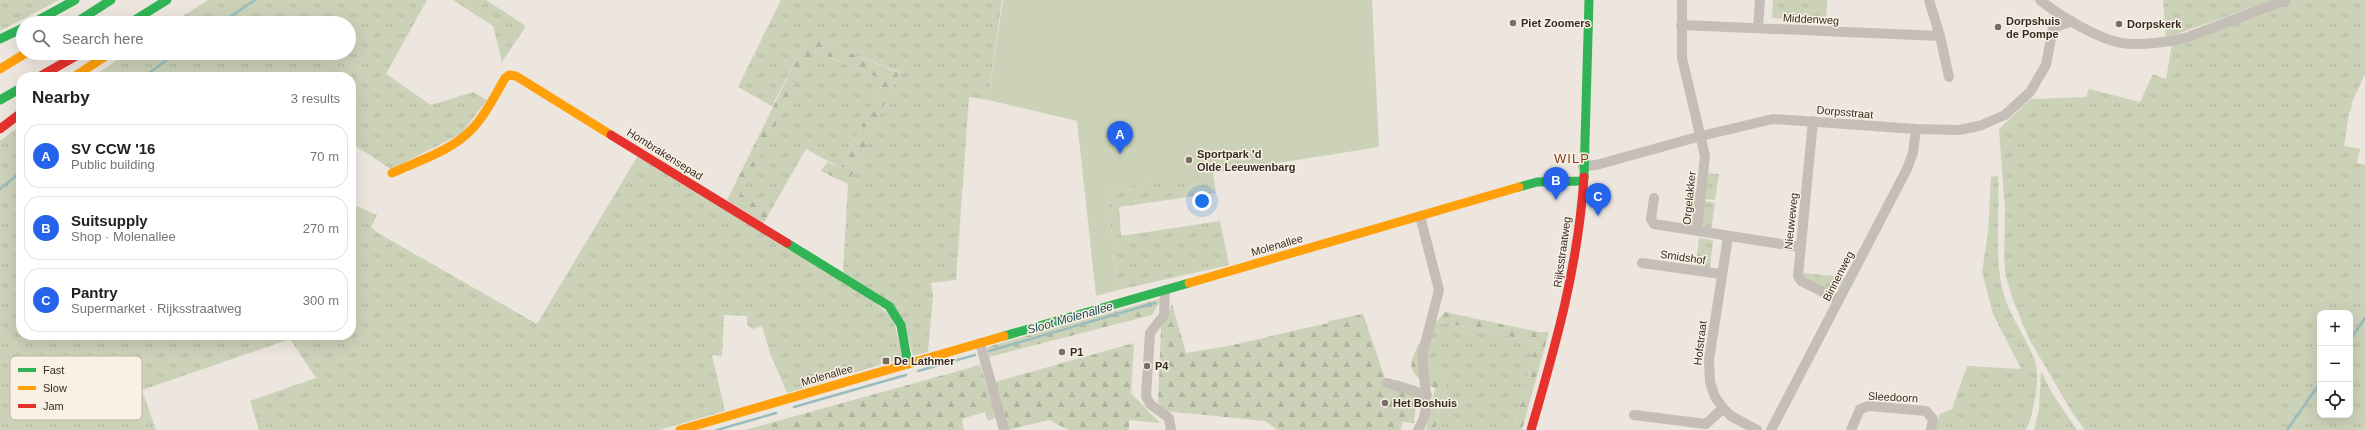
<!DOCTYPE html>
<html lang="en">
<head>
<meta charset="utf-8">
<style>
  body { margin:0; font-family:Arial,sans-serif; background:#f6f6f6; color:#202124 }
  .controls { position:absolute; right:12px; bottom:12px; display:grid; overflow:hidden; border-radius:8px; box-shadow:0 4px 16px #0002 }
  .controls button { width:36px; height:36px; display:grid; place-items:center; padding:0; border:0; border-bottom:1px solid #e0e0e0; background:#fff; color:#202124; font:20px sans-serif }
  .you { position:absolute; left:1202px; top:201px; width:14px; height:14px; margin:-10px; border:3px solid #fff; border-radius:50%; background:#1a73e8; box-shadow:0 0 0 6px #1a73e833 }
  .badge { display:grid; place-items:center; width:26px; height:26px; border-radius:50%; background:#2563eb; color:#fff; font-size:13px; font-weight:700 }
  .pin { position:absolute; translate:-50% -33px; filter:drop-shadow(0 1px 2px #0008) }
  .pin::after { content:''; position:absolute; top:21px; width:14px; height:12px; background:inherit; clip-path:polygon(0 0,100% 0,50% 100%) }
  .list { margin:0; padding:0; list-style:none }
  h2 { display:flex; justify-content:space-between; align-items:center; height:52px; margin:0; padding:0 16px; font-size:17px }
  h2 small { font-size:13px; font-weight:400; color:#757577 }
  .list li { display:grid; grid-template-columns:26px 1fr auto; gap:12px; align-items:center; box-sizing:border-box; height:64px; margin:0 8px 8px; padding:0 8px; border:1px solid #e0e0e0; border-radius:16px }
  .list b { display:block; font-size:15px; white-space:nowrap }
  .list p { margin:0; font-size:13px; white-space:nowrap; color:#757577 }
  .list em { font-size:13px; font-style:normal; color:#757577 }
  .icon { flex:none; width:22px; height:22px; fill:none; stroke:currentColor; stroke-width:2; stroke-linecap:round; stroke-linejoin:round }
  .map { position:relative; flex:none; width:2365px; height:430px; overflow:hidden }
  .search { position:absolute; background:#fff; box-shadow:0 4px 16px #0002; left:16px; top:16px; width:340px; height:44px; display:flex; align-items:center; gap:10px; box-sizing:border-box; padding:0 14px; border-radius:22px; color:#757577; font-size:15px }
  .panel { position:absolute; background:#fff; box-shadow:0 4px 16px #0002; left:16px; top:72px; width:340px; height:268px; border-radius:16px }
  .map>svg:first-child { display:block }
  .grass { fill:url(#grass-tufts); fill-rule:evenodd }
  .forest { fill:url(#forest-firs) }
  .pitch { fill:#ccd2b8 }
  .lines { fill:none; stroke-linecap:round; stroke-linejoin:round }
  .stream { stroke:#99bcbe; stroke-width:2.5 }
  .street { stroke:#c5beb7; stroke-width:10 }
  .fast { stroke:#30b455; stroke-width:9 }
  .slow { stroke:#ff9f0a; stroke-width:9 }
  .jam { stroke:#e5322d; stroke-width:9 }
  .poi-dot { fill:#756d66; stroke:#faf1e4; stroke-width:1.5 }
  .labels { text-anchor:middle; stroke-width:3; stroke-linejoin:round; paint-order:stroke }
  .street-label { font-size:11px; fill:#352c26; stroke:#faf1e4 }
  .poi-label { font-size:11px; font-weight:bold; fill:#352c26; stroke:#faf1e4; text-anchor:start }
  .water-label { font-size:12px; font-style:italic; fill:#1a5058; stroke:#faf1e4 }
  .quarter-label { font-size:13px; letter-spacing:1px; fill:#883c1c; stroke:#faf1e4 }
  .key { fill:#faf1e4; stroke:#bfb6ab; stroke-width:1 }
  .key-label { font-size:11px; fill:#352c26 }
</style>
</head>
<body>
<div class="map">
<svg width="2365" height="430" viewBox="0 0 2365 430">
  <defs>
    <pattern id="grass-tufts" width="24" height="20" patternUnits="userSpaceOnUse"><rect width="24" height="20" fill="#ccd2b8"/><path d="M3 7l-1-3M5 7V3M7 7l1-3M15 17l-1-3M17 17v-4M19 17l1-3" fill="none" stroke="#b0b49e"/></pattern>
    <pattern id="forest-firs" width="22" height="20" patternUnits="userSpaceOnUse"><rect width="22" height="20" fill="#ccd2b8"/><path d="M5 1l3.5 6h-7zM16 11l3.5 6h-7z" fill="#b0b49e"/></pattern>
  </defs>
  <rect width="100%" height="100%" fill="#ece6de"/>
  <path class="grass" d="M0,0H59L0,31Z
    M208,0H427L386,74L431,105L473,92L487,100L461,134L391,169L351,143V77H92L128,53H349V23H172Z
    M453,0H486L526,26L502,62L493,26Z
    M781,0H1002L988,100L969,97L956,280L931,283L933,295L928,352L913,356L904,321L843,272L848,184L899,72L808,37L772,106L738,87Z
    M1773,0H1827L1826,21L1772,18Z
    M2163,0H2273L2166,38Z
    M2291,0H2365V74L2352,102L2351,111L2349,112L2344,146L2360,149L2357,163L2365,165V430H2085L2073,414L2029,339L2013,300L2006,277L2004,259L2005,210L1999,129L2031,99L2086,97L2089,89L2140,102L2153,74L2166,79L2172,44ZM2320,313H2350V415H2320Z
    M813,50L884,80L841,168L806,149L770,212L740,194Z
    M21,125V335H351L352,204L377,215L371,227L378,233L537,324L639,154L871,299L893,318L903,358L787,393L770,353L762,326L753,329L747,325V316L724,315L722,356L712,355L725,411L659,430H259L250,401L316,378L290,339L142,390L156,430H0V141Z
    M1213,172L1216,193L1119,207L1121,236L1220,221L1229,265L1118,290L1107,190Z
    M1708,173L1719,174L1715,200L1704,199Z
    M1998,176C2000,212 1994,257 2003,292C2010,317 2026,337 2035,361C2041,377 2033,416 2026,430H1935L1940,414L1952,409L1967,366L2021,369L1993,314L1982,272L1988,233L1991,177Z
    M1692,191L1697,192L1693,223L1688,226Z
    M1704,201L1715,203L1711,231L1702,228Z
    M1699,238L1713,240L1710,268L1696,265Z
    M1801,273L1845,277L1839,289L1831,292L1804,277Z
    M1437,321L1537,342L1513,430H1435L1447,379L1412,360L1417,347Z
    M2041,371L2052,393L2077,430H2034L2039,409Z"/>
  <path class="forest" d="M808,36L899,73L848,184L821,171L827,162L841,168L884,80L813,50L741,194L770,212L764,223L727,200Z
    M1162,298L1152,315L989,357L987,347Z
    M1172,304L1186,353L1228,346L1328,323L1329,321L1363,314L1386,381L1397,380L1418,387L1414,423L1402,422L1401,430H1278L1265,421L1165,411L1158,402L1161,328Z
    M1445,312L1539,332H1549L1522,430H1513L1537,342L1437,321Z
    M1134,343L1131,393L1160,423L1129,420V430H1069L1049,420L1008,430L995,382Z
    M1412,360L1447,379L1435,430H1426L1435,388C1423,383 1408,374 1412,360Z
    M980,365L996,418L988,421L985,412L962,419L964,430H745Z"/>
  <path class="pitch" d="M1003,0H1372L1379,147L1107,190L1118,290L1096,296L1077,121L988,100Z"/>
  <g class="lines">
    <path class="stream" d="M221,23L255,0
      M143,77L177,53
      M0,189L21,172
      M2350,340L2365,318
      M989,351L1155,303
      M918,371L975,355
      M794,407L906,375
      M717,430L776,413
      M2287,430L2320,383"/>
    <path class="street" d="M1682,0V58L1705,156L1697,230
      M1929,0L1940,36L1949,77
      M2040,0C2060,16 2096,38 2121,43C2139,46 2171,42 2188,37L2286,0
      M1681,25L1940,36
      M1758,28L1760,0
      M1813,121L1798,276L1801,281L1839,300
      M1583,166L1596,165L1701,136L1773,119L1916,129L1959,130L1979,126L2005,115L2030,92L2046,65L2053,28L2072,21
      M1654,198L1651,219L1654,224L1800,247
      M1728,237L1709,360L1710,382L1715,397L1723,408L1731,416L1757,430
      M1642,263L1721,274
      M1165,290L1164,315L1150,333L1146,396L1150,404L1169,418L1171,430
      M980,343L1004,430
      M1387,383L1427,395
      M1634,415L1706,424L1723,408
      M1418,430C1435,404 1420,380 1423,352L1439,290L1420,216
      M1771,430L1907,169L1913,153L1916,129
      M1851,430L1860,409L1869,406L1926,411L1933,419L1931,430"/>
    <path class="fast" d="M33,23L75,0
      M75,23L111,0
      M130,23L167,0
      M0,39L23,28
      M0,100L21,88
      M1584,177L1589,0
      M1519,187L1537,182L1583,181
      M787,243L889,306L901,325L908,364
      M1004,336L1189,283"/>
    <path class="slow" d="M0,69L26,53
      M74,77L110,53
      M392,173C420,160 452,151 473,128C487,113 495,95 505,78L509,75L516,76L611,135
      M1189,283L1519,187
      M680,430L1004,336"/>
    <path class="jam" d="M39,77L81,53
      M0,129L21,113
      M611,135L787,243
      M1531,430C1556,344 1578,267 1584,177"/>
  </g>
  <g class="poi-dot">
    <circle cx="1513" cy="23" r="4"/>
    <circle cx="2119" cy="24" r="4"/>
    <circle cx="1998" cy="27" r="4"/>
    <circle cx="1189" cy="160" r="4"/>
    <circle cx="1062" cy="352" r="4"/>
    <rect x="882" y="357" width="8" height="8" rx="2"/>
    <circle cx="1147" cy="366" r="4"/>
    <circle cx="1385" cy="403" r="4"/>
  </g>
  <g class="labels">
    <g class="street-label">
      <text transform="translate(1811 19) rotate(3)" y="4">Middenweg</text>
      <text transform="translate(1845 112) rotate(5)" y="4">Dorpsstraat</text>
      <text transform="translate(665 154) rotate(32)" y="4">Hombrakensepad</text>
      <text transform="translate(1689 198) rotate(-84)" y="4">Orgelakker</text>
      <text transform="translate(1791 221) rotate(-84)" y="4">Nieuweweg</text>
      <text transform="translate(1277 245) rotate(-16)" y="4">Molenallee</text>
      <text transform="translate(1562 252) rotate(-82)" y="4">Rijksstraatweg</text>
      <text transform="translate(1683 257) rotate(8)" y="4">Smidshof</text>
      <text transform="translate(1838 276) rotate(-63)" y="4">Binnenweg</text>
      <text transform="translate(1700 343) rotate(-83)" y="4">Hofstraat</text>
      <text transform="translate(827 375) rotate(-16)" y="4">Molenallee</text>
      <text transform="translate(1893 397) rotate(3)" y="4">Sleedoorn</text>
    </g>
    <g class="poi-label">
      <text x="2006" y="25">Dorpshuis<tspan x="2006" dy="13">de Pompe</tspan></text>
      <text x="1521" y="27">Piet Zoomers</text>
      <text x="2127" y="28">Dorpskerk</text>
      <text x="1197" y="158">Sportpark 'd<tspan x="1197" dy="13">Olde Leeuwenbarg</tspan></text>
      <text x="1070" y="356">P1</text>
      <text x="894" y="365">De Lathmer</text>
      <text x="1155" y="370">P4</text>
      <text x="1393" y="407">Het Boshuis</text>
    </g>
    <g class="water-label">
      <text transform="translate(1070 318) rotate(-16)" y="4">Sloot Molenallee</text>
    </g>
    <g class="quarter-label">
      <text x="1572" y="163">WILP</text>
    </g>
  </g>
  <rect x="10" y="356" width="132" height="64" rx="6" class="key"/>
  <rect x="18" y="368" width="18" height="4" fill="#30b455"/>
  <rect x="18" y="386" width="18" height="4" fill="#ff9f0a"/>
  <rect x="18" y="404" width="18" height="4" fill="#e5322d"/>
  <g class="key-label">
    <text x="43" y="374">Fast</text>
    <text x="43" y="392">Slow</text>
    <text x="43" y="410">Jam</text>
  </g>
</svg>
<div class="controls">
<button>+</button>
<button>−</button>
<button><svg class="icon" aria-label="locate" viewBox="0 0 24 24"><circle cx="12" cy="12" r="6"/><path d="M12 2v4M12 18v4M2 12h4M18 12h4"/></svg></button>
</div>
<div class="you"></div>
<div class="pin badge" style="left:1120px;top:154px">A</div>
<div class="pin badge" style="left:1556px;top:200px">B</div>
<div class="pin badge" style="left:1598px;top:216px">C</div>
<div class="search"><svg class="icon" aria-label="search" viewBox="0 0 24 24"><circle cx="10" cy="10" r="6"/><path d="M15 15l6 6"/></svg>Search here</div>
<section class="panel">
<h2>Nearby<small>3 results</small></h2>
<ul class="list">
<li><span class="badge">A</span><div><b>SV CCW '16</b><p>Public building</p></div><em>70 m</em></li>
<li><span class="badge">B</span><div><b>Suitsupply</b><p>Shop · Molenallee</p></div><em>270 m</em></li>
<li><span class="badge">C</span><div><b>Pantry</b><p>Supermarket · Rijksstraatweg</p></div><em>300 m</em></li>
</ul>
</section>
</div>
</body>
</html>
